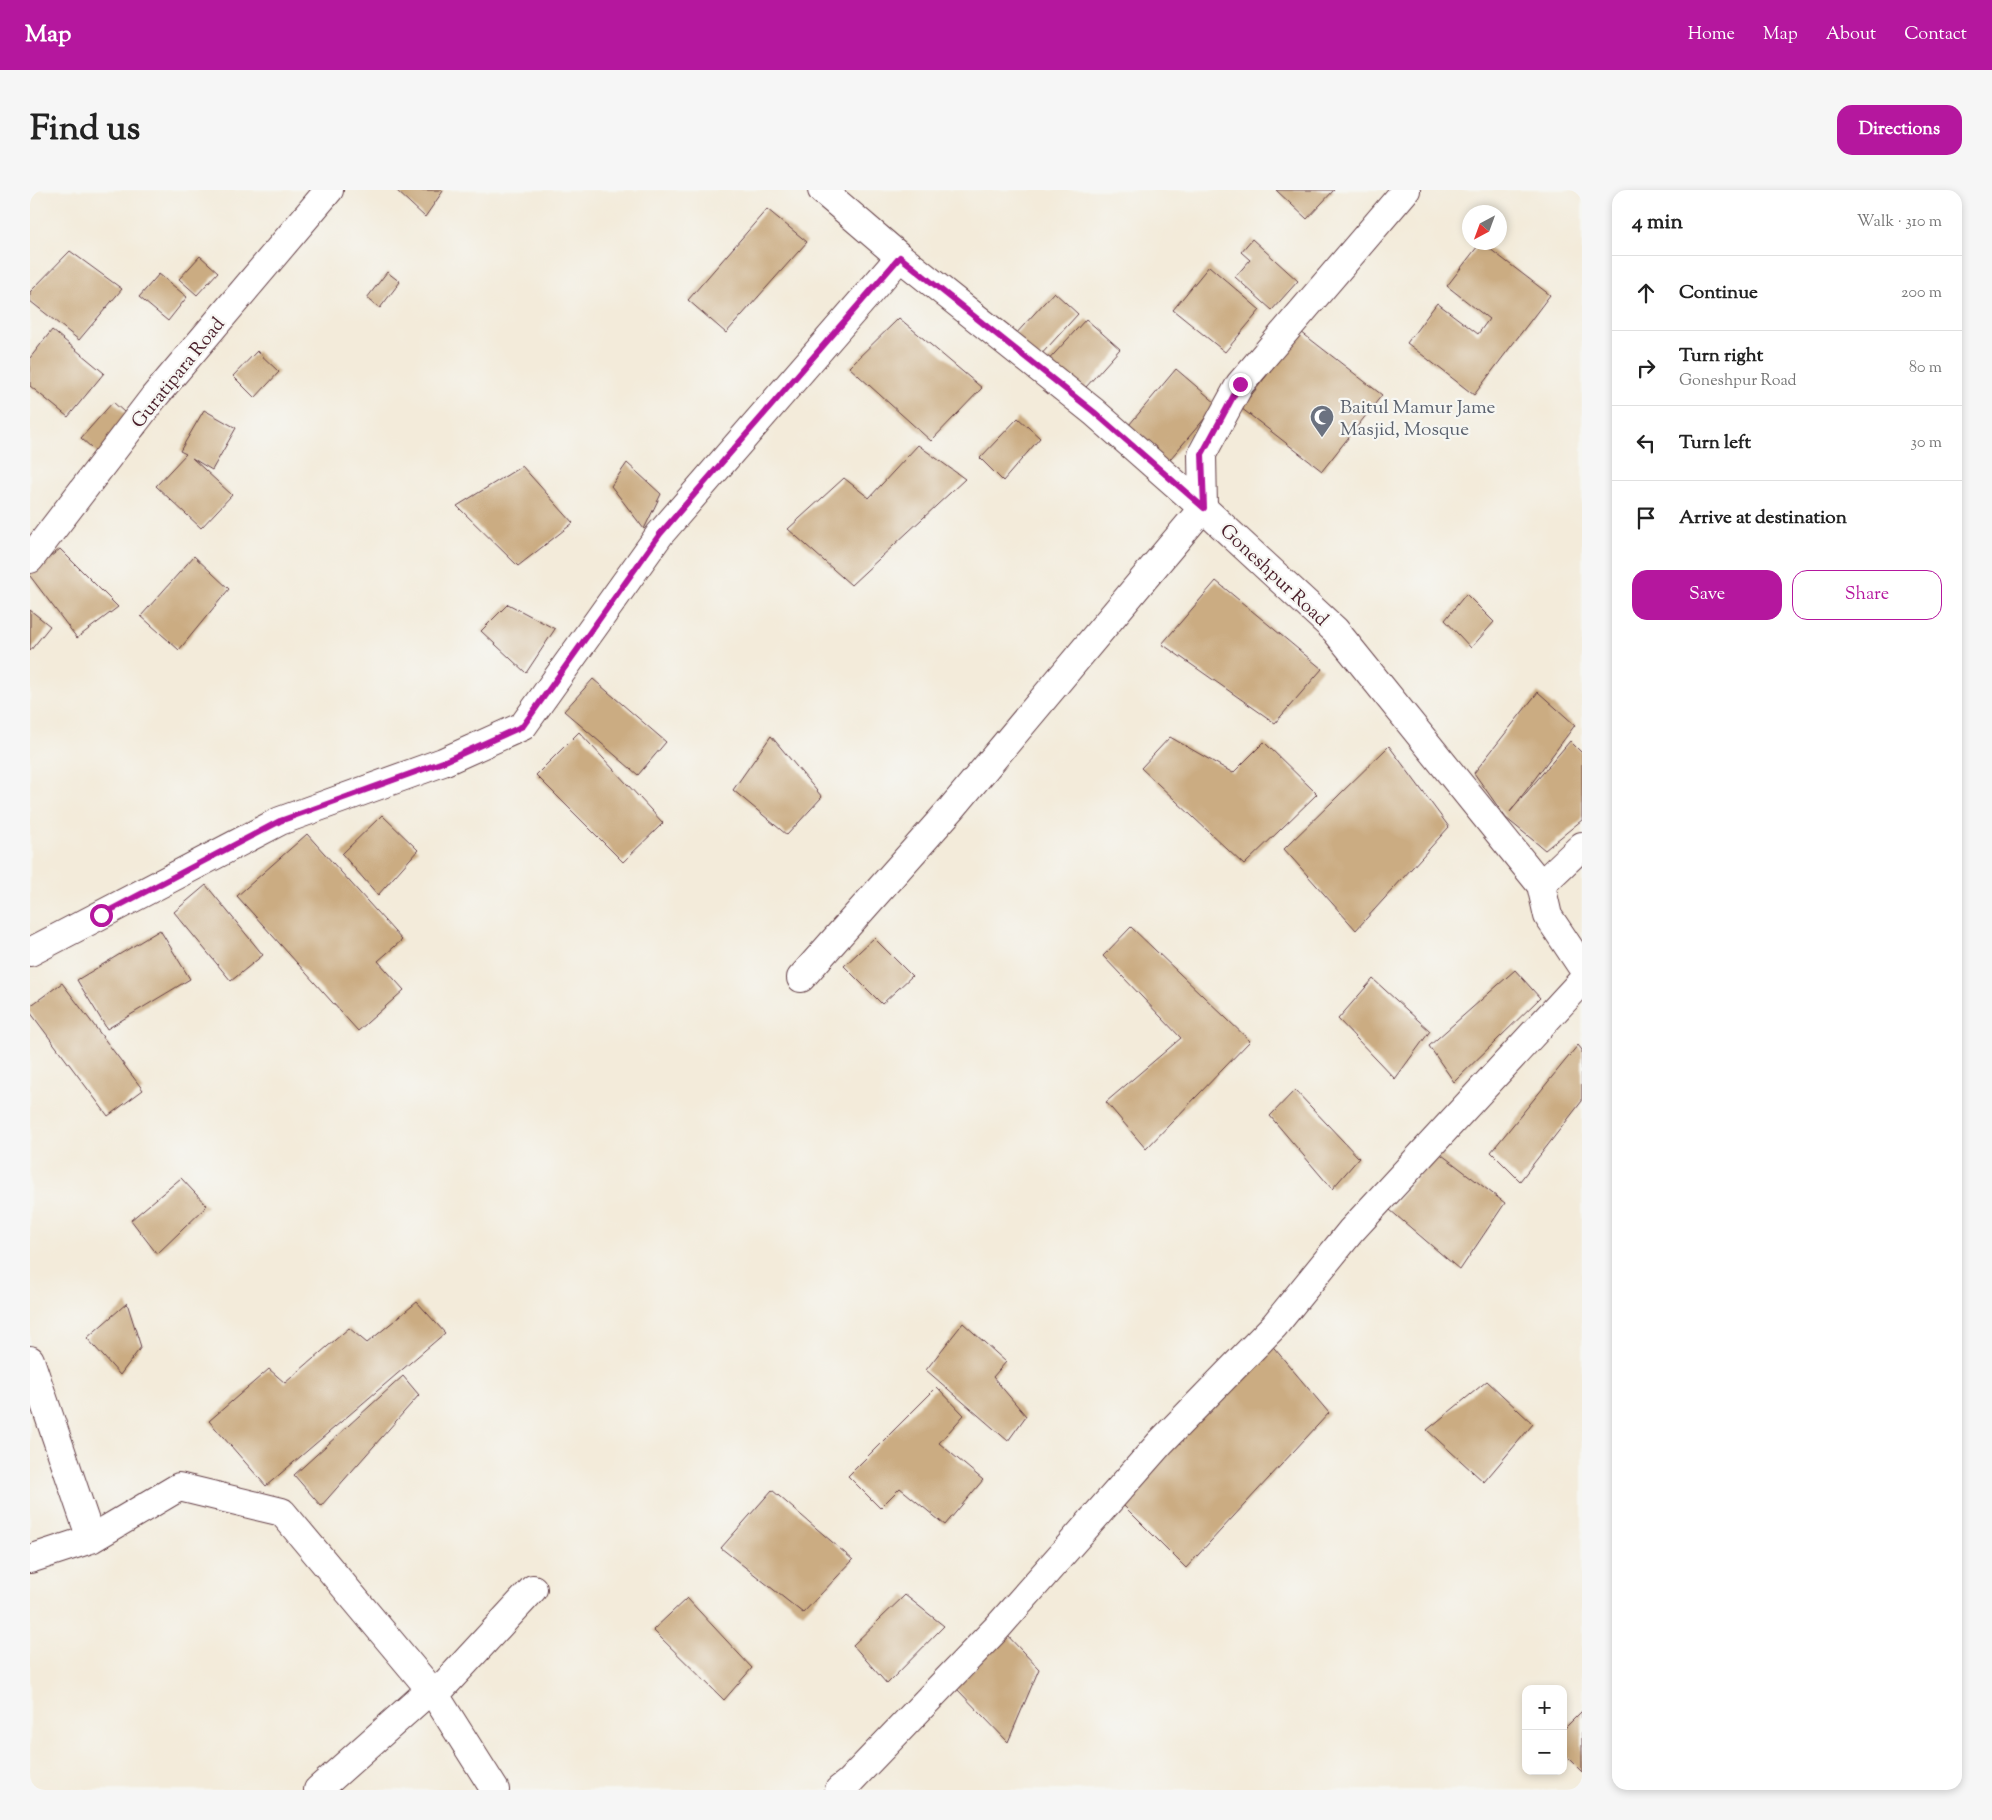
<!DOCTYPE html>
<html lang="en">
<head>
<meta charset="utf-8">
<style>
  body { margin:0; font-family:"Sorts Mill Goudy",serif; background:#f6f6f6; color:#222 }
  .controls { position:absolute; right:15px; bottom:15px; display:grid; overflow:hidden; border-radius:10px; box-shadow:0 2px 8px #0003 }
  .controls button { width:45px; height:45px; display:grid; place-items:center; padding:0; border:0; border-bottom:1px solid #e0e0e0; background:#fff; color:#222; font:25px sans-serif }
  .compass { position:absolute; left:1432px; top:15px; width:45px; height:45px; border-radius:50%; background:#fff; box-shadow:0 2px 8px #0003; rotate:221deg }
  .stop { position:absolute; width:15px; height:15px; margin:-11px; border:4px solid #b5179e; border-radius:50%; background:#fff }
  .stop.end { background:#b5179e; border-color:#fff; box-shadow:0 1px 5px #0008 }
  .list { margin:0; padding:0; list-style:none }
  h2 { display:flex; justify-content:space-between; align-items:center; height:65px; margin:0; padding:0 20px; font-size:21px }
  h2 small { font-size:16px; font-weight:400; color:#767676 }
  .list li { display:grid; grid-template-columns:32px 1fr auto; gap:15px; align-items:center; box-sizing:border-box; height:75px; padding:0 20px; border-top:1px solid #e0e0e0 }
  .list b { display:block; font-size:19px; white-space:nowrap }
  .list p { margin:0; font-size:16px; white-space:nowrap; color:#767676 }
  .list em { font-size:16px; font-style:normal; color:#767676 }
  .actions { display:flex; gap:10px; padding:15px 20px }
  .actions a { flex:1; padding:11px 0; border:1px solid #b5179e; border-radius:15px; text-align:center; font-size:18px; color:#b5179e }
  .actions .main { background:#b5179e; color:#fff }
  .icon { flex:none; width:28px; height:28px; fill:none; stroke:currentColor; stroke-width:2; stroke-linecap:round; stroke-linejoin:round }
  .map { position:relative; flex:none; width:1552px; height:1600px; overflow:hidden; border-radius:15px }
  header { display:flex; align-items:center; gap:30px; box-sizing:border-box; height:70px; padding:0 25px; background:#b5179e; color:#fff }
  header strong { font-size:24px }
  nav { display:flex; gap:28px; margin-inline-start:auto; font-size:18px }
  .intro { display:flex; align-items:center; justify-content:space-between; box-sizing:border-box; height:120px; padding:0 30px }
  h1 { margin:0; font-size:35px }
  .button { padding:12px 22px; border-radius:15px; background:#b5179e; color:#fff; font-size:18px; font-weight:700 }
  main { display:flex; gap:30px; padding:0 30px }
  aside { flex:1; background:#fff; border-radius:15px; box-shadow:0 2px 8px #0003 }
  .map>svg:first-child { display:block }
  .building { fill:#cbac82 }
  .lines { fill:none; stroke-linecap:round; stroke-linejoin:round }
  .minor-casing { stroke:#633e45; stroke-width:30 }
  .minor { stroke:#fff; stroke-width:28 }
  .route { stroke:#b5179e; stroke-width:6 }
  .labels { text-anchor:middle; stroke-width:4.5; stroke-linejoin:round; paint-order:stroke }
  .street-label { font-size:19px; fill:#4a1f2b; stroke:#f6f6f2 }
  .worship-label { font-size:19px; fill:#5b616d; stroke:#f6f6f2; text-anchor:start }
</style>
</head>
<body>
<header>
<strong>Map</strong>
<nav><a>Home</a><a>Map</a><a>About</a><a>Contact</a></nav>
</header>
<div class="intro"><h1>Find us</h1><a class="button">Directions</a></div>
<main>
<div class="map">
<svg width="1552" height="1600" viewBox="0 0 1552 1600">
  <rect width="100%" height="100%" fill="#f6f6f2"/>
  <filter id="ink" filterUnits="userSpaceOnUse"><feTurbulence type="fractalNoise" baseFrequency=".02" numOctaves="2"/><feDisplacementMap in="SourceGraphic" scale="10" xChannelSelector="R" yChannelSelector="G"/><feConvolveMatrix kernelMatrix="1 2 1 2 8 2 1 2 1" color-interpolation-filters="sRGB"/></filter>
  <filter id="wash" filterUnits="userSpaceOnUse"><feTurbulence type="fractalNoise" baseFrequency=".0096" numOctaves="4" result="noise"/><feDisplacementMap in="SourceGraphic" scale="20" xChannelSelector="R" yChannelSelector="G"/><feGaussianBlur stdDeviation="1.12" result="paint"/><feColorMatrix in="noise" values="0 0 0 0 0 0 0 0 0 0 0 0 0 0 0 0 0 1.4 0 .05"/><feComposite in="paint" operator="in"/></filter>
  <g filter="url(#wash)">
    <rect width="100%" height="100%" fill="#f3ebda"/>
    <g id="blocks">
      <path class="building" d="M366,0H412L413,1L395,27Z
        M1246,0H1304L1277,29Z
        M737,19L777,52L696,143L658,110Z
        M1222,49L1268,91L1242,120L1205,87L1220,70L1211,62Z
        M1451,52L1520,105L1444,205L1377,153L1407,113L1448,144L1459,129L1417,96Z
        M40,61L92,99L49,150L0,111V102Z
        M170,66L188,82L167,105L149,89Z
        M1179,76L1230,120L1195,162L1143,120Z
        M357,82L370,92L350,118L337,108Z
        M129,84L157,107L138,131L109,107Z
        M1024,102L1048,124L1008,168L984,146Z
        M869,128L952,198L901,251L819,177Z
        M1056,129L1090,159L1048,206L1014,175Z
        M22,140L74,183L38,227L0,196V168Z
        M1271,142L1352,205L1292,281L1211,218Z
        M227,161L249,182L225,208L203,186Z
        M1146,179L1187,214L1135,275L1094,241Z
        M83,212L116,242L84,278L51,248Z
        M174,220L206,238L182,280L162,268L202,305L171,338L126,296L156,264L150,261Z
        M988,228L1010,248L973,291L950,268Z
        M888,255L935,289L821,395L758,339L814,288L839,308Z
        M597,273L631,304L614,339L581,296Z
        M492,276L543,333L488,376L427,316Z
        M30,359L88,417L47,448L0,386V383Z
        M164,366L199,399L149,460L111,426Z
        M1186,391L1292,479L1245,533L1132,454Z
        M1436,404L1464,432L1441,458L1415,430Z
        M478,414L525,439L496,483L451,441Z
        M0,420L20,436L0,461Z
        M563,489L636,552L608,585L534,521Z
        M1508,502L1545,535L1480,622L1540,551L1552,563V630L1515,660L1476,628L1444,583Z
        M549,542L633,633L593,672L506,585Z
        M741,546L792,607L757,645L703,600Z
        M1140,547L1203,583L1234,552L1287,604L1214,675L1111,578Z
        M1359,556L1419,637L1326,740L1254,659Z
        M352,625L388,660L348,705L312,664Z
        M277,644L372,750L348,771L374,800L328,841L207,706Z
        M176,695L233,765L201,791L144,722Z
        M1101,737L1220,851L1116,959L1076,912L1151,848L1073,766Z
        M130,740L160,789L77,839L47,790Z
        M844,748L882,786L852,814L814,776Z
        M1485,780L1510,808L1424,892L1399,856Z
        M1343,789L1400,841L1365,889L1308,829Z
        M32,793L113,900L78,926L0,822V816Z
        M1548,855L1552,860V911L1490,991L1461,962Z
        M1265,900L1329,968L1302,999L1240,926Z
        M1408,962L1475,1013L1430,1080L1360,1020Z
        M151,988L177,1016L127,1064L101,1030Z
        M387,1112L415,1143L236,1296L179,1231L239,1179L255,1193L319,1138L337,1153Z
        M97,1113L111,1157L90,1185L57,1148Z
        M933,1133L976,1172L963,1187L996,1226L978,1251L896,1180Z
        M1239,1152L1299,1223L1156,1378L1090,1312Z
        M373,1186L389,1205L291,1316L264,1285Z
        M1457,1191L1503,1234L1454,1292L1397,1240Z
        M907,1197L934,1225L909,1253L953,1290L915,1335L870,1298L850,1318L818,1286Z
        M742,1300L823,1370L773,1423L691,1358Z
        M875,1405L914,1436L857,1494L823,1455Z
        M657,1408L722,1478L694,1510L623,1440Z
        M976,1444L1009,1479L978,1552L926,1498Z
        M1552,1521V1582L1533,1563V1540Z"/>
    </g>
  </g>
  <g filter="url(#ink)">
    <use href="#blocks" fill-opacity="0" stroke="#633e45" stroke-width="1"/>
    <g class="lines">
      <defs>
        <path id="minor" d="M792,0L870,67L1064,222L1173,318L1305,440L1511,695L1518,726L1552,777
          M0,369L124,207L299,0
          M1511,695L1552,656
          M0,762L250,631L413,572L493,536L630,344L870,67
          M771,788L922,618L1173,318L1172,264L1210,194L1376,0
          M0,1170L61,1349L0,1369
          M61,1349L149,1297L252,1322L405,1505L465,1600
          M405,1505L503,1399
          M288,1600L400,1500
          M809,1600L819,1592L967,1438L1130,1253L1244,1136L1321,1041L1552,791"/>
      </defs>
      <use href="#minor" class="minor-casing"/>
      <use href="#minor" class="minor"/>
    </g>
  </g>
  <g class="lines" filter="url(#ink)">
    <path class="route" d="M71,725L250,631L413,572L493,536L630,344L870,67L1064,222L1174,318L1172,264L1210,194"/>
  </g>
  <defs>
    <symbol id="mosque-pin" viewBox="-11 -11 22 30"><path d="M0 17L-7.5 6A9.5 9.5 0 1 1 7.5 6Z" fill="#6b7280" stroke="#f6f6f2"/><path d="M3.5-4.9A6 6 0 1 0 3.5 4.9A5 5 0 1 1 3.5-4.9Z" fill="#fff"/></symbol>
  </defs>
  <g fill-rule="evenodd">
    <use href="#mosque-pin" x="1278" y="213" width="28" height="38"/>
  </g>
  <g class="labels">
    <g class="street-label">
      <text transform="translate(147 182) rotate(-51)" y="7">Guratipara Road</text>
      <text transform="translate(1245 384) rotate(43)" y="7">Goneshpur Road</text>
    </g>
    <g class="worship-label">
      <text x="1310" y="223">Baitul Mamur Jame<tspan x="1310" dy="22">Masjid, Mosque</tspan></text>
    </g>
  </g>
</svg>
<div class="controls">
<button>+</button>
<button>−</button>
</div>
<svg class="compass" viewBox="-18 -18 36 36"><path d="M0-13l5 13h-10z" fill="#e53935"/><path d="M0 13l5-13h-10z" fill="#767676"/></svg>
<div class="stop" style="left:71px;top:725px"></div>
<div class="stop end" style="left:1210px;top:194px"></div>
</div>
<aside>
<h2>4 min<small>Walk · 310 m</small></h2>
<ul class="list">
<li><svg class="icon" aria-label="ahead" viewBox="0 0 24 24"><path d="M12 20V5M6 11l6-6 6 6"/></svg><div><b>Continue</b></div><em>200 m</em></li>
<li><svg class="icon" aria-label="right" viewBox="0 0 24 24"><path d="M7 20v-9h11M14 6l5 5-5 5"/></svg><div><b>Turn right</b><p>Goneshpur Road</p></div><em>80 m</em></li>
<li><svg class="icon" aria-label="left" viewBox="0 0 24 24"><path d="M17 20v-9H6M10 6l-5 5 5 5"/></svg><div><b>Turn left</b></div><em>30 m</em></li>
<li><svg class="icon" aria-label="arrive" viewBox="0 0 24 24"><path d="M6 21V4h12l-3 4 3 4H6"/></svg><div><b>Arrive at destination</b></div></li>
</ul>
<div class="actions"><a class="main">Save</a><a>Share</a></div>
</aside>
</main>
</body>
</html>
